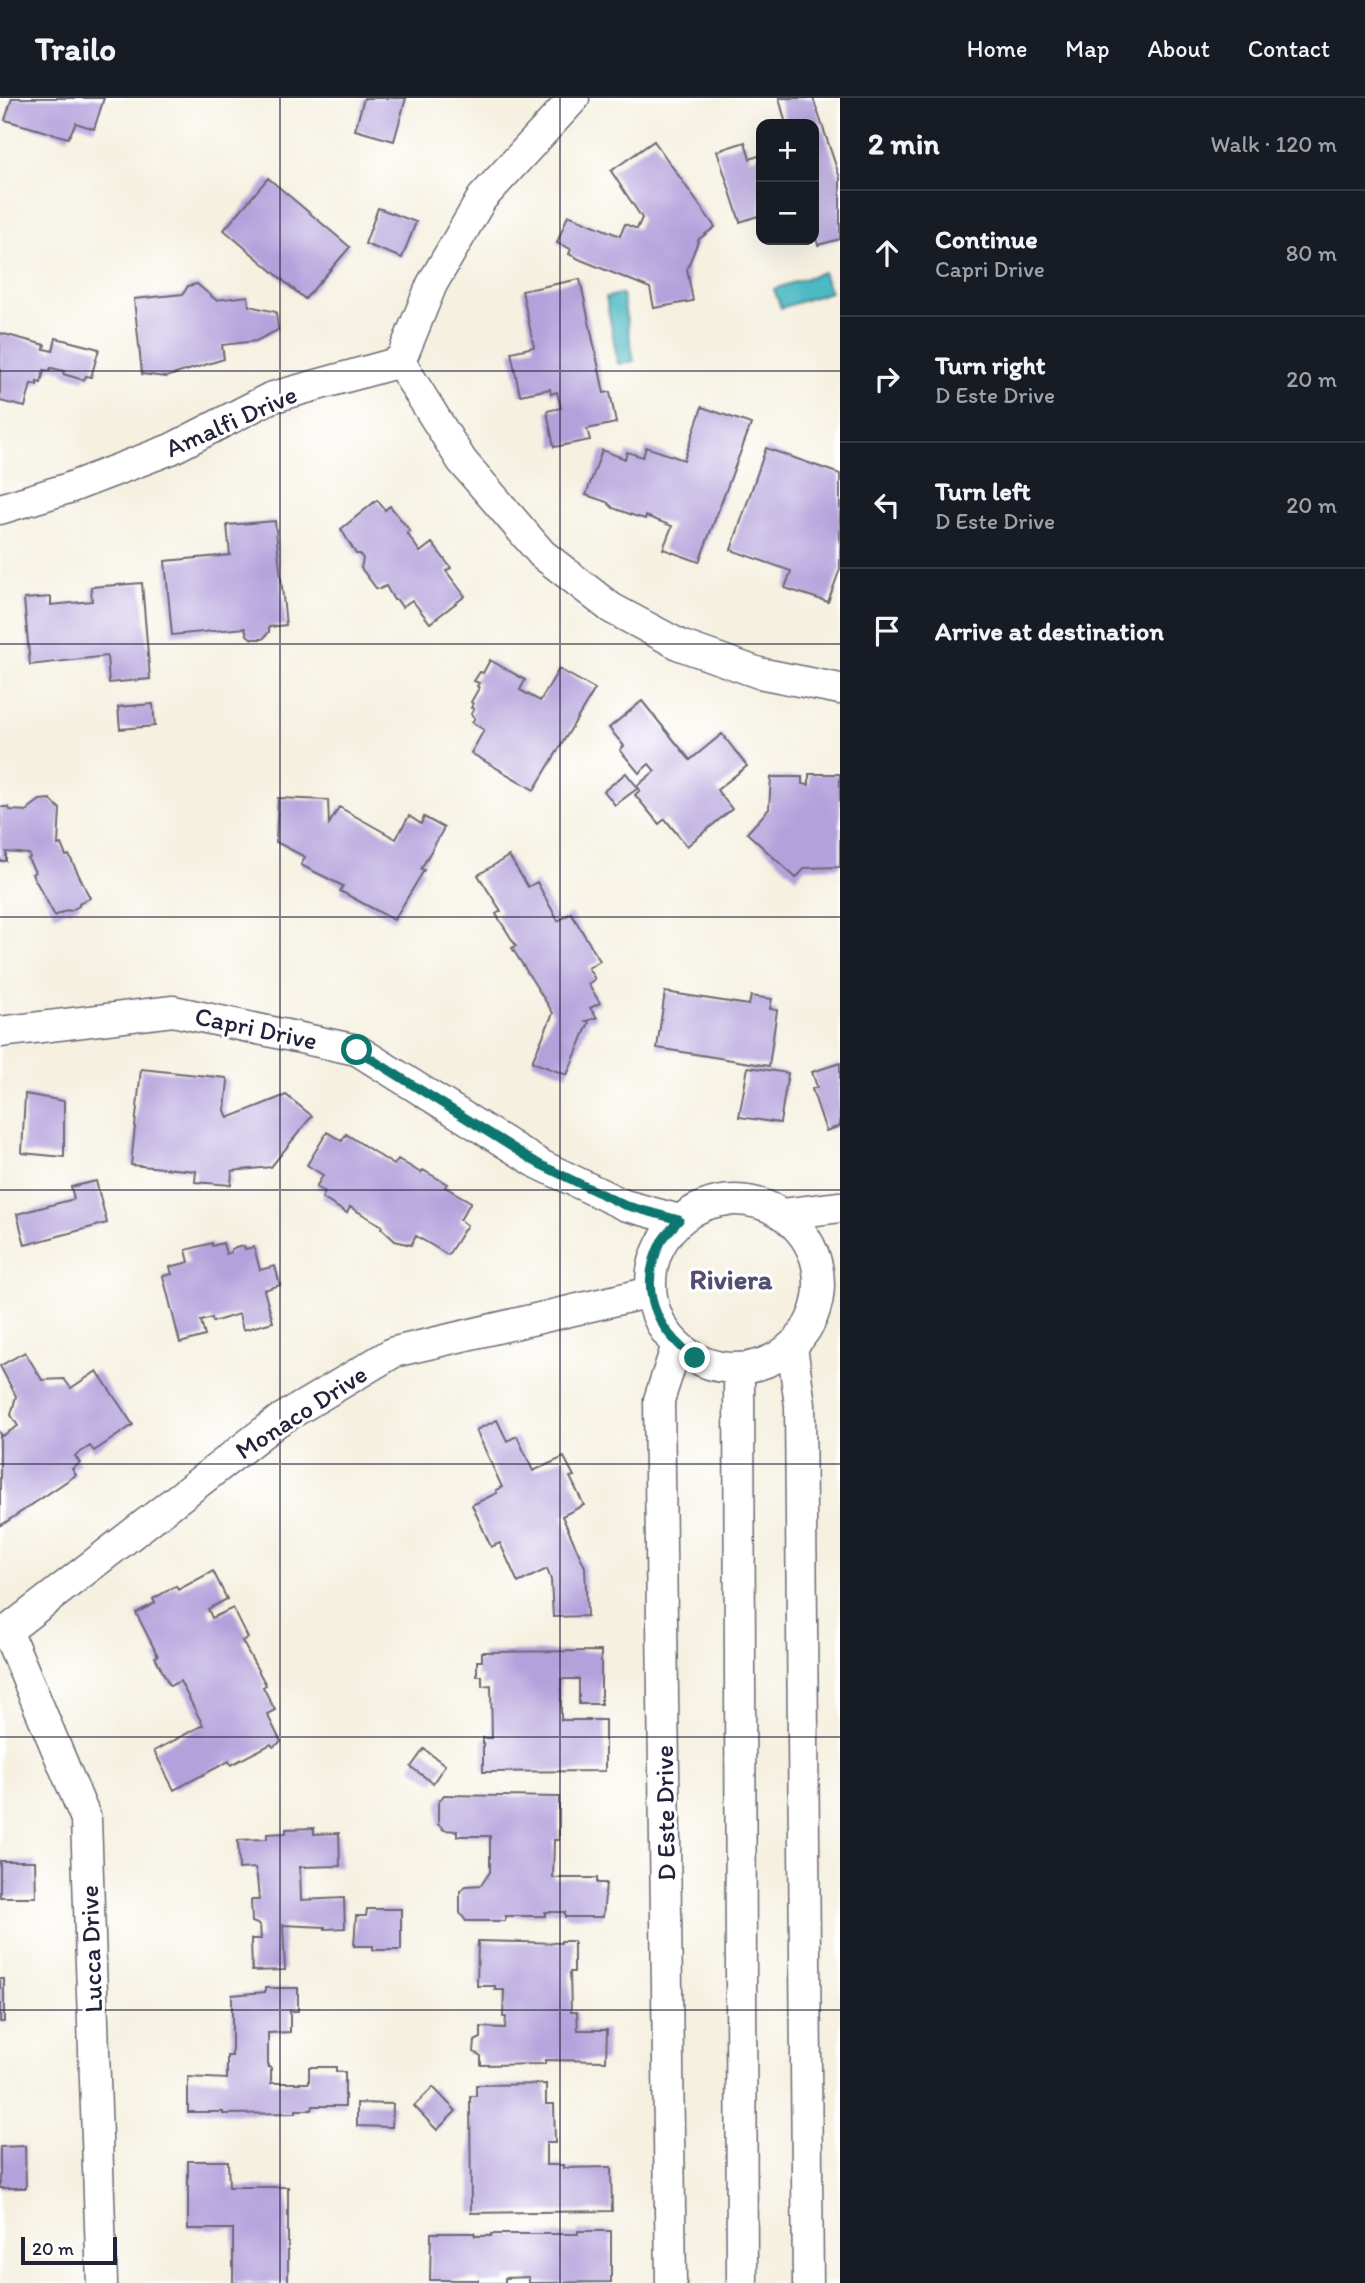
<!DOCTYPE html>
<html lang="en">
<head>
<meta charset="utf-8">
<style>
  body { margin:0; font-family:Itim,sans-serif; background:#20242c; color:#f1f3f6 }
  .controls { position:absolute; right:21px; top:21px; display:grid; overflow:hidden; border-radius:14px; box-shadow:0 7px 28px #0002 }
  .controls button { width:63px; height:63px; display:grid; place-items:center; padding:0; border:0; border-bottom:2px solid #363941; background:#171b24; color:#f1f3f6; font:35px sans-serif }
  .scale { position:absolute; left:21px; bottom:18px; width:96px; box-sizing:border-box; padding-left:7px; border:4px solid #22223b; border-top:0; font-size:19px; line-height:24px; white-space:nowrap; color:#22223b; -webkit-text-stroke:5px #fff; paint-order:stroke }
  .stop { position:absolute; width:21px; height:21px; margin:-16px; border:5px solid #0f766e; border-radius:50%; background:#fff }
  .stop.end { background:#0f766e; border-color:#fff; box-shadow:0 2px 7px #0008 }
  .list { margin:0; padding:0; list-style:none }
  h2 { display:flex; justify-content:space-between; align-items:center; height:91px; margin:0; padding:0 28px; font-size:30px }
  h2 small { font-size:23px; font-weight:400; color:#9ea1a6 }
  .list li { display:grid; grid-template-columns:46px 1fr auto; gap:21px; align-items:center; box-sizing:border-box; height:126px; padding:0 28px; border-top:2px solid #363941 }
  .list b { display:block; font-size:26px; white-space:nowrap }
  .list p { margin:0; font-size:23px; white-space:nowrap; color:#9ea1a6 }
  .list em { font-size:23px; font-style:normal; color:#9ea1a6 }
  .icon { flex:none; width:38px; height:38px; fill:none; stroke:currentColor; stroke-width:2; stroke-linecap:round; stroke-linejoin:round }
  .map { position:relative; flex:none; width:840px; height:2185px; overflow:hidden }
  header { display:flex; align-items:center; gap:42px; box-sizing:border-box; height:98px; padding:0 35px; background:#171b24; border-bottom:2px solid #363941 }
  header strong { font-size:33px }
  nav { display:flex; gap:38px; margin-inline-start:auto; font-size:24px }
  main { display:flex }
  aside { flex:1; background:#171b24 }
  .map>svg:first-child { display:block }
  .water { fill:#4bbac3; stroke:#366e7f; stroke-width:2 }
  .building { fill:#b3a1db }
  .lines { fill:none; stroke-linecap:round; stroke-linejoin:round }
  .street-casing { stroke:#6c6a75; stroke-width:33 }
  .street { stroke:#fff; stroke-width:30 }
  .route { stroke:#0f766e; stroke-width:9 }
  .grid { fill:none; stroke:#22223b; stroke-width:2; stroke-opacity:0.55 }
  .labels { text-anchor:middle; stroke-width:6; stroke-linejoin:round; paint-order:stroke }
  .street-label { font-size:26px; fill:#22223b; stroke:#fff }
  .neighbourhood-label { font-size:28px; font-weight:bold; fill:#554e73; stroke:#fff }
</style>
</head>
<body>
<header>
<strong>Trailo</strong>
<nav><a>Home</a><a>Map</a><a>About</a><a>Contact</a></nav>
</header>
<main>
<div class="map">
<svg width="840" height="2185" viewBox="0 0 840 2185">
  <rect width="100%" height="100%" fill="#fff"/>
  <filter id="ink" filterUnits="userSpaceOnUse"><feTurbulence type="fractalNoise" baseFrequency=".0143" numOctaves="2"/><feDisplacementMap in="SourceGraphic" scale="14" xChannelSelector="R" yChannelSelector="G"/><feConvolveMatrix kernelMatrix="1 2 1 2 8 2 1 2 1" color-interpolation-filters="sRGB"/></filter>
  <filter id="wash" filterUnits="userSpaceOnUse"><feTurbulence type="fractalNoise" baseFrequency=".00686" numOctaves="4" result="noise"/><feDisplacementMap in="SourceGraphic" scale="28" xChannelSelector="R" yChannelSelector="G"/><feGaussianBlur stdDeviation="1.57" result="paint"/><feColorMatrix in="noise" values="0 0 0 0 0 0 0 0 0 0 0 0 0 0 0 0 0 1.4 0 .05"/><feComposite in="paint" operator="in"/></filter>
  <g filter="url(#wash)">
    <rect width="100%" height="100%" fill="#f5f0e0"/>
    <path class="water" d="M823,174L830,194L781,210L774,191Z
      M622,196L634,263L618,266L606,199Z"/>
    <g id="blocks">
      <path class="building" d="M12,0H104L94,31L76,25L68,40L5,22Z
        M364,0H406L394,43L355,32Z
        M779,0H813L840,80V141L818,147L814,134V26H786Z
        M654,43L715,129L699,141L687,171L693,203L654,210L650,190L581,162L569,156L571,151L557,145L568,117L620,138L625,126L637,131L642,120L611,73Z
        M745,44L750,61L761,57V117L740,124L717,53Z
        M268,80L350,149L305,201L224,132Z
        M378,110L416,124L402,160L365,146Z
        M580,181L604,295L610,294L616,325L587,331L590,342L554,349L547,313L561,310L557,294L551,296L550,291L520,297L511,254L534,249L522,193Z
        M197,186L216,202L248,198L249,208L276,214L278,232L256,243L222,247L224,261L166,279L142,276L134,201L183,196L188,188Z
        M0,235L45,247L44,251L53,253L56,240L99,251L91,279L86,278L84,282L63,276L64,273L51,270L49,273L44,272L41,285L37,284V287L31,286L25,309L0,303Z
        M702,309L751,326L699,464L663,451L672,428L646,418L645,421L635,418L613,410L607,404L586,397L602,352L625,361L627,354L643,359L646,349L684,362Z
        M766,350L840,376V471L828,504L785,490L791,473L731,452Z
        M377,402L385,412L390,408L410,433L407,435L420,454L432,445L451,470L446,473L465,498L430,525L412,502L402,509L397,502H394L386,488L380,491L376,490L361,470L363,461L360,456H356L341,431Z
        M275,423L286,527L269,529V534L263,541H252L247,537L245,530L172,537L165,463L230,457L227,427Z
        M142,485L150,581L109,585L107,558L30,567L24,501L51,499V507L92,503L91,489Z
        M490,562L525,582L520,592L540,603L559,571L595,591L534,692L471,655L484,632L472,624L475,620L471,616L474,611L471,610L473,606L471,604L479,590L477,588L479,585L474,583L480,574L483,575Z
        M642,603L690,662L722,636L747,668L717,692L732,711L687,748L665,721L659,726L635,697L640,692L637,688L655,673L649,666L639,675L620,652L624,648L609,630Z
        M153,606L155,628L120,631L118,609Z
        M626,675L638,690L615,707L604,693Z
        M809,676H840V769L805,770L796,780L747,735L769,711L771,679H802V686L809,687Z
        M278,700L328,702L329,726L339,709L396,741L409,718L421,726L424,719L444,730L421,771L424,772L394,822L340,793L343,788L301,767L305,759L276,744Z
        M50,701L60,711L58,747L61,746L66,758L69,757L90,800L79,805V808L70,813L67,812L55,818L32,776L35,774L28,761L30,760L29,756L6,754V763H0V709H8L9,712L28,713L29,710L40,702Z
        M509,758L528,789L537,784L558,823L571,815L600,863L588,870L595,881L588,886L600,905L590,910L597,920L586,923L589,924L567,977L532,964L553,915L512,850L516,848L496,816L501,813L478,777Z
        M665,894L749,907L751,898L772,901L770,911L777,912L769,968L657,950Z
        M840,965V1028L826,1033L812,991L817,989L812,974Z
        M748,969L788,975L780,1025L739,1019Z
        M141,971L226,980L228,983L225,1012L228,1020L286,997L312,1018L271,1069L232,1073L231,1087L195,1084L196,1073L131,1067Z
        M25,996L64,1003V1059L22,1055Z
        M327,1034L342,1043L346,1036L394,1067L398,1061L421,1075L423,1072L447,1086L445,1089L471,1104L460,1122L467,1127L448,1157L416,1138L411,1147L395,1143L381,1130L382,1128L350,1109L347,1115L322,1100L325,1094L316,1089L323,1077L307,1067Z
        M96,1083L107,1125L25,1147L17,1116L74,1101L71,1089Z
        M212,1145V1148L223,1145L226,1156L231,1154V1151L244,1148L245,1151L254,1149L260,1172L275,1168L280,1187L264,1192L273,1224L243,1232L239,1216L213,1224L212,1220L201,1223L205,1238L180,1245L163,1178L172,1176L170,1169L189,1164L186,1152Z
        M25,1254L42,1282L64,1281L71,1290L97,1273L133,1327L94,1353L90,1348L75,1358L80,1365L72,1371L76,1377L0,1428V1335L2,1338L18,1328L11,1317L16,1298L0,1268Z
        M497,1322L507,1343L517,1338L533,1373L564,1359L574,1378L570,1379L584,1407L562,1418L585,1469L587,1518L553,1519L551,1482L547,1471L518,1485L500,1445L491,1449L472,1407L497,1395L496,1392L502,1389L476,1332Z
        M213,1473L227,1501L208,1511L212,1520L233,1510L248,1540L242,1543L266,1587L263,1589L275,1612L267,1616L281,1644L273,1649L271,1646L231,1667L229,1663L174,1692L154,1653L203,1627L180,1583L170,1588L155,1559L158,1558L136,1515L155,1505L153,1501L176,1488L178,1492Z
        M601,1553V1606H579V1581H561V1622H605V1673L483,1674V1640H492L491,1587L482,1588V1578H477V1563H482V1554Z
        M424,1651L445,1667L433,1685L411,1669Z
        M444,1697L559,1699V1742H554L553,1780H597V1785H606L603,1819H565V1814H545V1818H505V1823H466L460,1815V1794L466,1788L481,1787L490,1774V1738H457V1733L444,1732L438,1726V1705Z
        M314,1730V1736L339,1735L340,1768L300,1769L301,1802L344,1800L345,1830L325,1831V1829L283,1827L285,1872L252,1873L251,1841H261L260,1827L252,1824L251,1802H259L257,1779L255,1770L239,1771L238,1742L267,1741V1736L286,1735V1731Z
        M0,1763H35L36,1799H0Z
        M367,1811H401V1852H373V1848H354L356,1818H366Z
        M478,1843L561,1845V1843H574V1874H570L571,1914H577L578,1932H607L606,1963L545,1962V1966L481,1967V1958L474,1954L475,1943L481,1940V1929L505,1930L506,1919H503L504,1892H495V1888H477Z
        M0,1881H4V1924H0Z
        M265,1890H298V1913H290V1934L268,1935V1969L271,1970V1985H309V1969H336V1974H345V2008H313L312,2012H296V2015L223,2016V2014H188V1979L227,1981V1958H232V1897L265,1894Z
        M546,1986V2006H554L555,2045H546V2067H563V2070L611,2069L612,2113L471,2115L470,1998H476V1987Z
        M433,1989L456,2013L437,2032L414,2008Z
        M357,2005L393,2006L392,2029L357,2028Z
        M25,2048L26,2090H0V2049Z
        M188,2063H228L229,2089H288V2185H233V2131H188Z
        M578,2133H611V2184L529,2185V2179L505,2180V2185H478V2182H430L431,2135H474L475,2138H491V2136H578Z"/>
    </g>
  </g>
  <g filter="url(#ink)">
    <use href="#blocks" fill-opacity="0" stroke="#6c6a75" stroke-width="2"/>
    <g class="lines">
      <defs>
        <path id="street" d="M400,264L462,363L542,456L611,510L680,547L759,575L840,591
          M0,411L69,390L171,351L270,300L400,264L432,186L482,100L574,0
          M0,934L173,913L357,952L539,1066L624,1107L679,1122
          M651 1186a84 84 0 1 1 168 0a84 84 0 1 1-168 0Z
          M783,1116L840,1109
          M792,1248L800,1307L808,2185
          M739,1270L742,2185
          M7,1533L86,1721L102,2185
          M0,1536L7,1533L278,1323L394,1254L651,1194
          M671,2185L659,1302L677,1247"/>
      </defs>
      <use href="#street" class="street-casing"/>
      <use href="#street" class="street"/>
    </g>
  </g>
  <g class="lines" filter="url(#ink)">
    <path class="route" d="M357,952L539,1066L624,1107L679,1122C673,1129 666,1136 661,1144C637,1191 656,1232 695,1260"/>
  </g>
  <path class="grid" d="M280,0V2185M560,0V2185M0,273H840M0,546H840M0,819H840M0,1092H840M0,1366H840M0,1639H840M0,1912H840"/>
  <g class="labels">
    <g class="street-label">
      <text transform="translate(231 323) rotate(-24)" y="9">Amalfi Drive</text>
      <text transform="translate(256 930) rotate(12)" y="9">Capri Drive</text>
      <text transform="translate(301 1314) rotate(-33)" y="9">Monaco Drive</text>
      <text transform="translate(665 1715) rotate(-91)" y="9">D Este Drive</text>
      <text transform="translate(91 1851) rotate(-92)" y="9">Lucca Drive</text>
    </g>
    <g class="neighbourhood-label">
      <text x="731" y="1191">Riviera</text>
    </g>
  </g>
</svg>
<div class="controls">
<button>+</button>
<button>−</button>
</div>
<div class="scale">20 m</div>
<div class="stop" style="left:357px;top:952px"></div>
<div class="stop end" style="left:695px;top:1260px"></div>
</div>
<aside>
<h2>2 min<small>Walk · 120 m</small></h2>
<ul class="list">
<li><svg class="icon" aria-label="ahead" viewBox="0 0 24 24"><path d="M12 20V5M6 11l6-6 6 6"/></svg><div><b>Continue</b><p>Capri Drive</p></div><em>80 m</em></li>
<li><svg class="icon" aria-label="right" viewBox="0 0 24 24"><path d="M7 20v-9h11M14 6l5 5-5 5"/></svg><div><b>Turn right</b><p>D Este Drive</p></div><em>20 m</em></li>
<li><svg class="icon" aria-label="left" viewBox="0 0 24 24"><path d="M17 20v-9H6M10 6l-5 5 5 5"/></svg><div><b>Turn left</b><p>D Este Drive</p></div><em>20 m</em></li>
<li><svg class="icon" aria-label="arrive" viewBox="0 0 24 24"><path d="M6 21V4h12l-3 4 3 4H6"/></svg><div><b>Arrive at destination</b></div></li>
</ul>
</aside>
</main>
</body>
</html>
